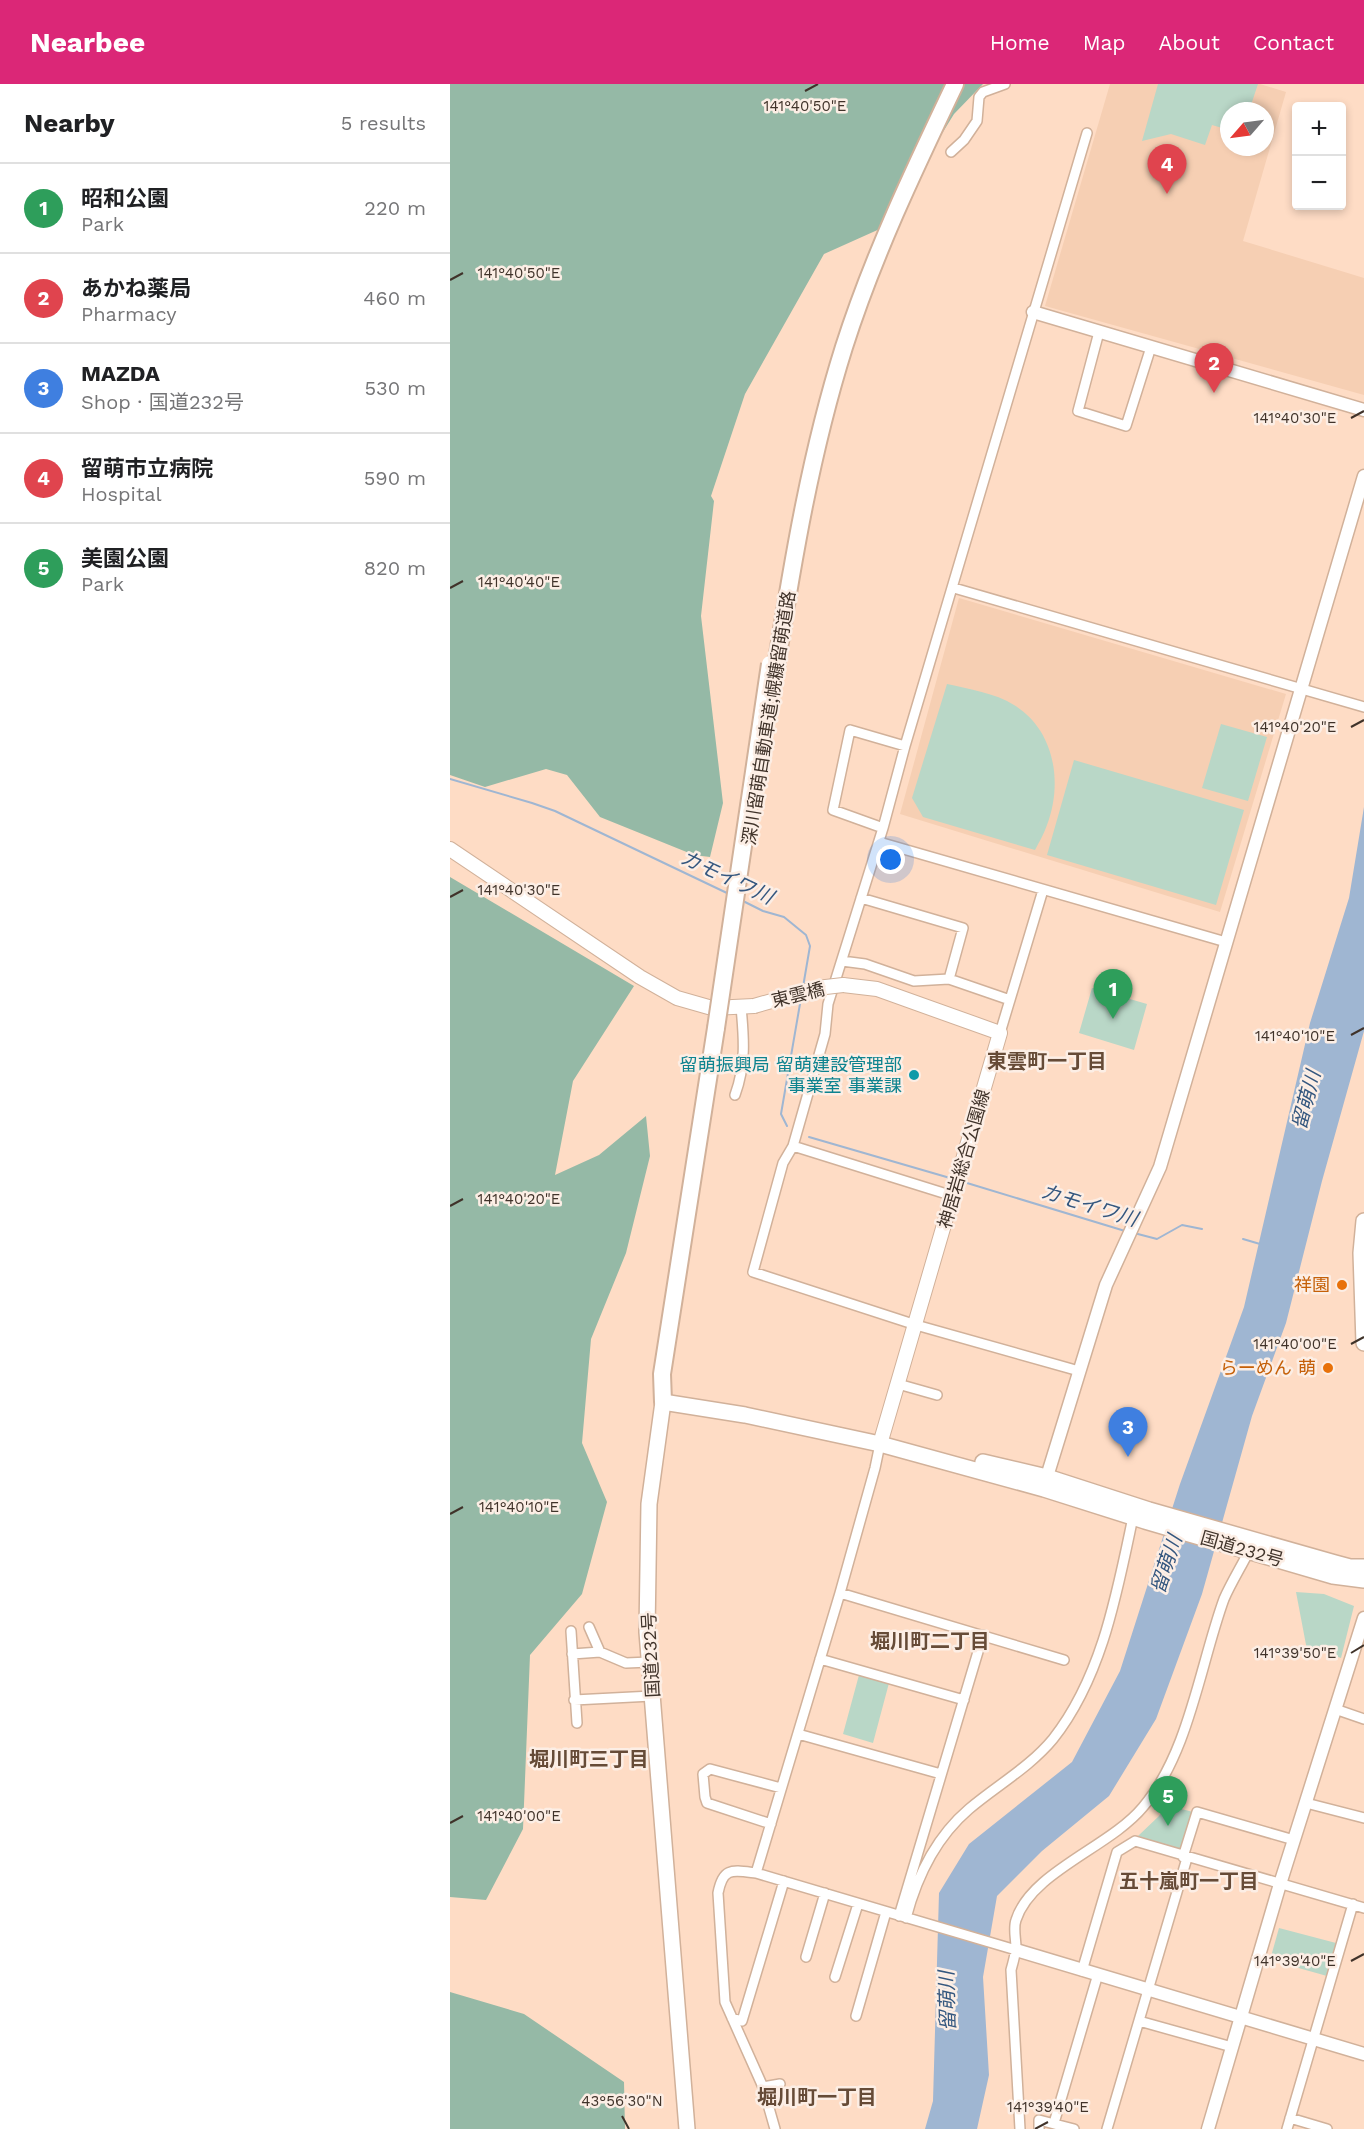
<!DOCTYPE html>
<html lang="en">
<head>
<meta charset="utf-8">
<style>
  body { margin:0; font-family:"Work Sans","Noto Sans JP",sans-serif; background:#f6f6f6; color:#202124 }
  .controls { position:absolute; right:18px; top:18px; display:grid; overflow:hidden; border-radius:6px; box-shadow:0 3px 9px #0003 }
  .controls button { width:54px; height:54px; display:grid; place-items:center; padding:0; border:0; border-bottom:2px solid #e0e0e0; background:#fff; color:#202124; font:30px sans-serif }
  .compass { position:absolute; left:770px; top:18px; width:54px; height:54px; border-radius:50%; background:#fff; box-shadow:0 3px 9px #0003; rotate:242deg }
  .you { position:absolute; left:441px; top:776px; width:21px; height:21px; margin:-15px; border:4px solid #fff; border-radius:50%; background:#1a73e8; box-shadow:0 0 0 9px #1a73e833 }
  .badge { display:grid; place-items:center; width:39px; height:39px; border-radius:50%; background:#db2777; color:#fff; font-size:20px; font-weight:700 }
  .pin { position:absolute; translate:-50% -50px; filter:drop-shadow(0 2px 3px #0008) }
  .pin::after { content:''; position:absolute; top:32px; width:21px; height:18px; background:inherit; clip-path:polygon(0 0,100% 0,50% 100%) }
  .list { margin:0; padding:0; list-style:none }
  h2 { display:flex; justify-content:space-between; align-items:center; height:78px; margin:0; padding:0 24px; font-size:26px }
  h2 small { font-size:20px; font-weight:400; color:#757577 }
  .list li { display:grid; grid-template-columns:39px 1fr auto; gap:18px; align-items:center; box-sizing:border-box; height:90px; padding:0 24px; border-top:2px solid #e0e0e0 }
  .list b { display:block; font-size:22px; white-space:nowrap }
  .list p { margin:0; font-size:20px; white-space:nowrap; color:#757577 }
  .list em { font-size:20px; font-style:normal; color:#757577 }
  .map { position:relative; flex:none; width:914px; height:2045px; overflow:hidden }
  header { display:flex; align-items:center; gap:36px; box-sizing:border-box; height:84px; padding:0 30px; background:#db2777; color:#fff }
  header strong { font-size:28px }
  nav { display:flex; gap:33px; margin-inline-start:auto; font-size:21px }
  main { display:flex }
  aside { flex:1; background:#fff }
  .map>svg:first-child { display:block }
  .built { fill:#f6cfb3; fill-rule:evenodd }
  .green { fill:#b9d7c7 }
  .forest { fill:#95b9a6 }
  .water { fill:#9fb6d2 }
  .lines { fill:none; stroke-linecap:round; stroke-linejoin:round }
  .stream { stroke:#9fb6d2; stroke-width:2 }
  .minor-casing { stroke:#d1b19a; stroke-width:12 }
  .tertiary-casing { stroke:#d1b19a; stroke-width:15 }
  .secondary-casing { stroke:#d1b19a; stroke-width:16 }
  .trunk-casing { stroke:#d1b19a; stroke-width:18 }
  .motorway-casing { stroke:#d1b19a; stroke-width:20 }
  .minor { stroke:#fff; stroke-width:9 }
  .tertiary { stroke:#fff; stroke-width:12 }
  .secondary { stroke:#fff; stroke-width:14 }
  .trunk { stroke:#fff; stroke-width:15 }
  .motorway { stroke:#fff; stroke-width:16 }
  .secondary-bridge-casing { stroke:#d1b19a; stroke-width:16; stroke-linecap:butt }
  .motorway-bridge-casing { stroke:#d1b19a; stroke-width:20; stroke-linecap:butt }
  .secondary-bridge { stroke:#fff; stroke-width:14 }
  .motorway-bridge { stroke:#fff; stroke-width:16 }
  .ticks { fill:none; stroke:#40332a; stroke-width:2 }
  .culture-dot { fill:#0f9aa8; stroke:#fceee5; stroke-width:2 }
  .food-dot { fill:#e8710a; stroke:#fceee5; stroke-width:2 }
  .labels { text-anchor:middle; stroke-width:5; stroke-linejoin:round; paint-order:stroke }
  .street-label { font-size:18px; fill:#40332a; stroke:#fceee5 }
  .culture-label { font-size:18px; fill:#0d838f; stroke:#fceee5; text-anchor:end }
  .food-label { font-size:18px; fill:#c56008; stroke:#fceee5; text-anchor:end }
  .water-label { font-size:20px; font-style:italic; fill:#34577f; stroke:#fceee5 }
  .neighbourhood-label { font-size:20px; font-weight:bold; fill:#664b37; stroke:#fceee5 }
  .ticks-label { font-size:15px; text-anchor:middle; fill:#40332a; stroke:#fceee5; stroke-width:5; stroke-linejoin:round; paint-order:stroke }
</style>
</head>
<body>
<header>
<strong>Nearbee</strong>
<nav><a>Home</a><a>Map</a><a>About</a><a>Contact</a></nav>
</header>
<main>
<aside>
<h2>Nearby<small>5 results</small></h2>
<ul class="list">
<li><span class="badge" style="background:#2e9e5b">1</span><div><b>昭和公園</b><p>Park</p></div><em>220 m</em></li>
<li><span class="badge" style="background:#e0444e">2</span><div><b>あかね薬局</b><p>Pharmacy</p></div><em>460 m</em></li>
<li><span class="badge" style="background:#3f7fe0">3</span><div><b>MAZDA</b><p>Shop · 国道232号</p></div><em>530 m</em></li>
<li><span class="badge" style="background:#e0444e">4</span><div><b>留萌市立病院</b><p>Hospital</p></div><em>590 m</em></li>
<li><span class="badge" style="background:#2e9e5b">5</span><div><b>美園公園</b><p>Park</p></div><em>820 m</em></li>
</ul>
</aside>
<div class="map">
<svg width="914" height="2045" viewBox="0 0 914 2045">
  <rect width="100%" height="100%" fill="#fedcc5"/>
  <path class="built" d="M660,0H810L836,8L793,157L914,194V311L595,222ZM779,27H815V63H779Z
    M509,514L836,610L770,828L450,730Z"/>
  <path class="green" d="M708,0H808L799,27H779V46L762,41L755,61L721,50L692,57Z
    M497,600C519,605 545,609 564,621C605,646 613,699 597,741C594,750 589,758 585,766L473,733L462,714Z
    M771,640L817,653L798,717L752,704Z
    M624,676L794,726L766,821L597,771Z
    M642,904L697,920L684,966L629,949Z
    M846,1508L874,1510L904,1522L891,1574L869,1566H857Z
    M409,1591L439,1599L423,1659L393,1650Z
    M716,1721L743,1728L731,1766L688,1752L709,1732Z
    M829,1844L886,1859L877,1892L820,1876Z"/>
  <path class="forest" d="M0,0H533L504,30L480,69L452,135L374,170L295,310L261,412L264,417L251,532L273,719L260,773L244,771L150,733L117,691L96,685L35,703L0,691Z
    M0,793L184,902L123,997L105,1091L149,1071L196,1032L200,1072L176,1169L141,1255L132,1359L157,1418L132,1510L80,1571L73,1745L36,1816L0,1813Z
    M0,1908L74,1930L174,1998L175,2045H0Z"/>
  <path class="water" d="M914,723V947L872,1097L836,1239L802,1332L752,1510L706,1635L659,1712L592,1767L547,1812L533,1893L539,1991L527,2045H475L483,2017L489,1809L519,1760L622,1678L670,1587L730,1400L794,1223L860,939L899,814Z"/>
  <g class="lines">
    <path class="stream" d="M0,695L82,719L105,727L279,810
      M293,817L313,827L334,833L356,851L360,862L353,903
      M337,1042L331,1030L351,914
      M359,1053L500,1094
      M517,1099L675,1147
      M684,1149L707,1155L732,1141L752,1145
      M793,1155L810,1160"/>
    <defs>
      <path id="minor" d="M501,68L514,56L527,37L529,13L533,8L555,0
        M649,248L628,327L676,342L701,263
        M504,504L914,623
        M433,744L383,726L400,646L455,662
        M429,758L776,858
        M411,814L513,844L499,895
        M392,877L415,880L464,897L499,895L560,916
        M550,949L593,806
        M285,1011C296,981 294,954 291,923
        M343,1062L503,1112
        M629,1287L466,1241L303,1188L333,1079L343,1062L375,950L378,920L433,744L455,662L637,49
        M448,1300L487,1311
        M390,1509L614,1576
        M139,1543L150,1568
        M121,1547L127,1639
        M122,1570L150,1568L176,1579L200,1578
        M370,1575L514,1616
        M124,1616L202,1612
        M885,1625L914,1635
        M348,1650L491,1690
        M856,1719L914,1734
        M321,1740L257,1719L255,1713L253,1690L260,1685L331,1704
        M733,1773L747,1728L844,1756
        M306,1789L390,1509L425,1384L430,1360
        M449,1832L533,1551
        M456,1834C467,1792 485,1754 519,1725C546,1702 580,1683 603,1655C652,1593 667,1509 683,1433
        M356,1873L375,1809
        M632,1887L667,1768L685,1757L914,1824
        M385,1893L408,1820
        M406,1932L436,1828
        M282,1934L292,1937L334,1797
        M689,1937L782,1963
        M313,2003L330,2000
        M840,2034L877,2045
        M604,2039L648,1890
        M325,2045L313,2003L275,1918L268,1809C273,1783 282,1786 306,1789L566,1866
        M570,2045L561,1886C563,1879 565,1871 566,1864C566,1855 563,1844 566,1836C581,1788 660,1763 693,1723C739,1669 750,1581 774,1515C781,1499 791,1483 799,1467
        M589,2045V2036L624,2045
        M657,2045L737,1774
        M837,2045L903,1820"/>
      <path id="tertiary" d="M583,228L914,326
        M595,1399L656,1201L710,1083L914,392
        M566,1866L914,1970
        M758,2045L830,1800L914,1534"/>
      <path id="secondary" d="M0,765L190,893L227,914L262,924L304,922
        M393,901L427,905L550,949L430,1360"/>
      <path id="trunk" d="M914,1137L911,1169L914,1259
        M533,1378L597,1393L699,1426L885,1479L900,1483H914
        M237,2045L197,1548L199,1420L213,1318L295,1331L430,1360L594,1405L695,1437L883,1492L914,1496"/>
      <path id="motorway" d="M326,583C343,475 361,368 394,263C423,172 464,86 505,0
        M213,1318L212,1290L266,944"/>
    </defs>
    <use href="#minor" class="minor-casing"/>
    <use href="#tertiary" class="tertiary-casing"/>
    <use href="#secondary" class="secondary-casing"/>
    <use href="#trunk" class="trunk-casing"/>
    <use href="#motorway" class="motorway-casing"/>
    <use href="#minor" class="minor"/>
    <use href="#tertiary" class="tertiary"/>
    <use href="#secondary" class="secondary"/>
    <use href="#trunk" class="trunk"/>
    <use href="#motorway" class="motorway"/>
    <defs>
      <path id="secondary-bridge" d="M304,922L367,904L393,901"/>
      <path id="motorway-bridge" d="M266,944L320,580"/>
    </defs>
    <use href="#secondary-bridge" class="secondary-bridge-casing"/>
    <use href="#motorway-bridge" class="motorway-bridge-casing"/>
    <use href="#secondary-bridge" class="secondary-bridge"/>
    <use href="#motorway-bridge" class="motorway-bridge"/>
  </g>
  <path class="ticks" d="M355,7L368,0M0,196L13,189M901,334L914,327M0,504L13,497M901,643L914,636M0,813L13,806M901,951L914,944M0,1122L13,1115M901,1260L914,1253M0,1430L13,1423M901,1569L914,1561M0,1739L13,1732M901,1877L914,1870M172,2032L179,2045M585,2045L598,2038"/>
  <circle class="culture-dot" cx="464" cy="991" r="6"/>
  <g class="food-dot">
    <circle cx="892" cy="1201" r="6"/>
    <circle cx="878" cy="1284" r="6"/>
  </g>
  <g class="labels">
    <g class="street-label">
      <text transform="translate(319 634) rotate(-81)" y="6">深川留萌自動車道;幌糠留萌道路</text>
      <text transform="translate(348 911) rotate(-14)" y="6">東雲橋</text>
      <text transform="translate(514 1075) rotate(-74)" y="6">神居岩総合公園線</text>
      <text transform="translate(792 1465) rotate(16)" y="6">国道232号</text>
      <text transform="translate(201 1571) rotate(-93)" y="6">国道232号</text>
    </g>
    <g class="culture-label">
      <text x="452" y="987">留萌振興局 留萌建設管理部<tspan x="452" dy="21">事業室 事業課</tspan></text>
    </g>
    <g class="food-label">
      <text x="880" y="1207">祥園</text>
      <text x="866" y="1290">らーめん 萌</text>
    </g>
    <g class="water-label">
      <text transform="translate(277 793) rotate(25)" y="7">カモイワ川</text>
      <text transform="translate(856 1016) rotate(-75)" y="7">留萌川</text>
      <text transform="translate(639 1121) rotate(17)" y="7">カモイワ川</text>
      <text transform="translate(716 1480) rotate(-72)" y="7">留萌川</text>
      <text transform="translate(497 1917) rotate(-92)" y="7">留萌川</text>
    </g>
    <g class="neighbourhood-label">
      <text x="597" y="984">東雲町一丁目</text>
      <text x="480" y="1564">堀川町二丁目</text>
      <text x="139" y="1682">堀川町三丁目</text>
      <text x="739" y="1804">五十嵐町一丁目</text>
      <text x="367" y="2020">堀川町一丁目</text>
    </g>
  </g>
  <g class="ticks-label">
    <text x="355" y="27">141°40'50"E</text>
    <text x="69" y="194">141°40'50"E</text>
    <text x="845" y="339">141°40'30"E</text>
    <text x="69" y="503">141°40'40"E</text>
    <text x="845" y="648">141°40'20"E</text>
    <text x="69" y="811">141°40'30"E</text>
    <text x="845" y="957">141°40'10"E</text>
    <text x="69" y="1120">141°40'20"E</text>
    <text x="845" y="1265">141°40'00"E</text>
    <text x="69" y="1428">141°40'10"E</text>
    <text x="845" y="1574">141°39'50"E</text>
    <text x="69" y="1737">141°40'00"E</text>
    <text x="845" y="1882">141°39'40"E</text>
    <text x="172" y="2022">43°56'30"N</text>
    <text x="598" y="2028">141°39'40"E</text>
  </g>
</svg>
<div class="controls">
<button>+</button>
<button>−</button>
</div>
<svg class="compass" viewBox="-18 -18 36 36"><path d="M0-13l5 13h-10z" fill="#e53935"/><path d="M0 13l5-13h-10z" fill="#757577"/></svg>
<div class="you"></div>
<div class="pin badge" style="left:663px;top:935px;background:#2e9e5b">1</div>
<div class="pin badge" style="left:764px;top:309px;background:#e0444e">2</div>
<div class="pin badge" style="left:678px;top:1373px;background:#3f7fe0">3</div>
<div class="pin badge" style="left:717px;top:110px;background:#e0444e">4</div>
<div class="pin badge" style="left:718px;top:1742px;background:#2e9e5b">5</div>
</div>
</main>
</body>
</html>
